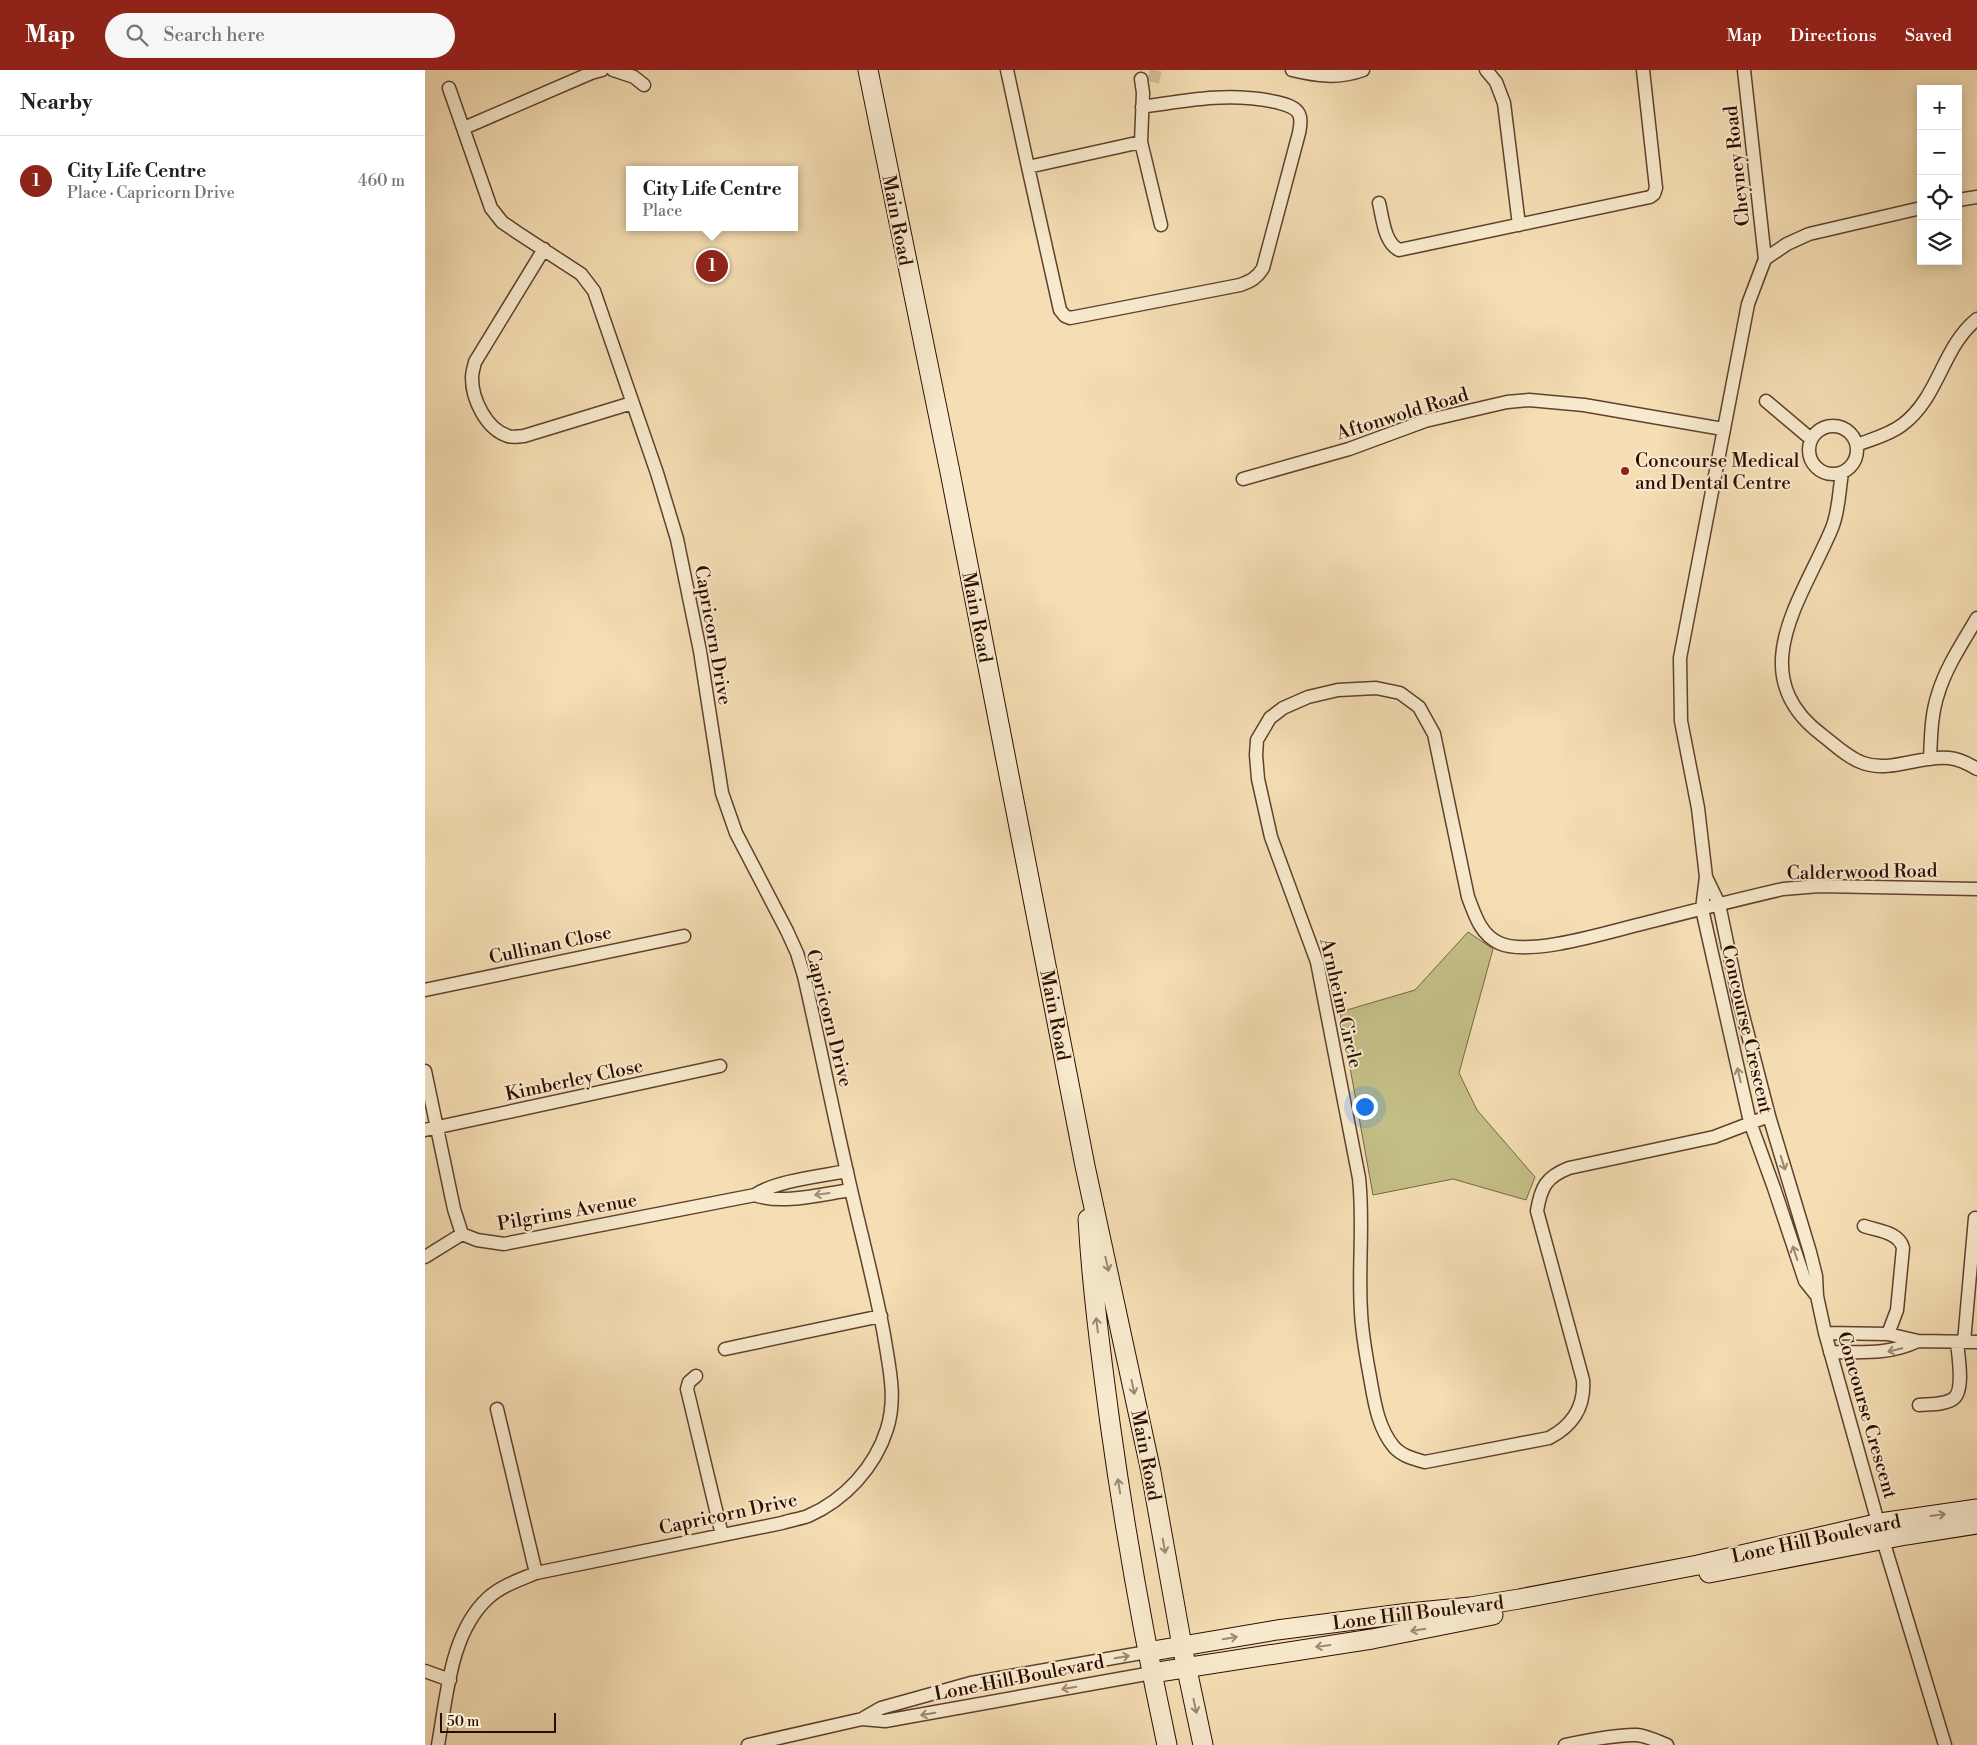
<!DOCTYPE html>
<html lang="en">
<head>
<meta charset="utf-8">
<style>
  body { margin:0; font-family:"Libre Bodoni",serif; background:#f6f6f6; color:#202124 }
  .controls { position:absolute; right:15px; top:15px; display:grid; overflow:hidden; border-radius:0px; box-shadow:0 2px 12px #0003 }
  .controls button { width:45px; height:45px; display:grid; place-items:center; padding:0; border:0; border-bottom:1px solid #e0e0e0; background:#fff; color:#202124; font:25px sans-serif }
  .scale { position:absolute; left:15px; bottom:12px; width:116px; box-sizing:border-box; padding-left:5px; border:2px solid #2d0d00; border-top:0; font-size:14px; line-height:18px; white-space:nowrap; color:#2d0d00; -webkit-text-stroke:4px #f8eace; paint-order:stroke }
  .you { position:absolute; left:939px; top:1036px; width:18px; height:18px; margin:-12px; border:4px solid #fff; border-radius:50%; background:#1a73e8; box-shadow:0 0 0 8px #1a73e833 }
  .badge { display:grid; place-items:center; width:32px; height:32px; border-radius:50%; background:#8f2418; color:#fff; font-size:16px; font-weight:700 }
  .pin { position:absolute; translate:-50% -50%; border:2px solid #fff; box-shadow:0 1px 5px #0006 }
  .popup { position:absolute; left:201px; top:96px; width:172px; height:65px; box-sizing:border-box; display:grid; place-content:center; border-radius:0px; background:#fff; filter:drop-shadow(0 1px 4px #0005); font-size:16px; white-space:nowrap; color:#757577 }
  .popup b { font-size:19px; color:#202124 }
  .popup::after { content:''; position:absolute; left:50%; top:100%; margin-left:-10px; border:10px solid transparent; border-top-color:#fff }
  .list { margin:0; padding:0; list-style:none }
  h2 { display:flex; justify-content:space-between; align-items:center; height:65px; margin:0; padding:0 20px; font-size:21px }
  h2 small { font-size:16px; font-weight:400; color:#757577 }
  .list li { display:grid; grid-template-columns:32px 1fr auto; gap:15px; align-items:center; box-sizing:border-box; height:90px; padding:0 20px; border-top:1px solid #e0e0e0 }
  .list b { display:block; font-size:19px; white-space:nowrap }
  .list p { margin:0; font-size:16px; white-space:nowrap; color:#757577 }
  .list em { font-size:16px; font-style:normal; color:#757577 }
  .icon { flex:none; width:28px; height:28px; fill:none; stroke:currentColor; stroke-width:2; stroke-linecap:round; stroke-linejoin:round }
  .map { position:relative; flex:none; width:1552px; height:1675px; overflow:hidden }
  header { display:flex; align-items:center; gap:30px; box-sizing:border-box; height:70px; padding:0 25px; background:#8f2418; color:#fff }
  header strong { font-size:24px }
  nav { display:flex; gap:28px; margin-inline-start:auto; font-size:18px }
  .search { width:350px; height:45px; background:#f6f6f6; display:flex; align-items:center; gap:12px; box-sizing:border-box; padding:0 18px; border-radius:28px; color:#757577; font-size:19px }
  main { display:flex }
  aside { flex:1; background:#fff }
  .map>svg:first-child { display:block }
  .green { fill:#c4bf87; stroke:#786644 }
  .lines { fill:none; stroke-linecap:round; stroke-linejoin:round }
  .street-tunnel { stroke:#d7bf99; stroke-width:12; stroke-dasharray:12 6; stroke-linecap:butt }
  .street-casing { stroke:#5f412d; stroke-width:15 }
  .secondary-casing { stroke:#2d0d00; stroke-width:21 }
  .street { stroke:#f8eace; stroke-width:12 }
  .secondary { stroke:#f8eace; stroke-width:19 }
  .oneway { stroke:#9d8771 }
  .poi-dot { fill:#8f2418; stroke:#f8eace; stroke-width:2 }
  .labels { text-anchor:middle; stroke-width:4; stroke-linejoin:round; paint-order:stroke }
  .street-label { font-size:19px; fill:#2d0d00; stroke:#f8eace }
  .poi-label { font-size:19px; fill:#2d0d00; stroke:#f8eace; text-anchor:start }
</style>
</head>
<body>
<header>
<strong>Map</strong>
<div class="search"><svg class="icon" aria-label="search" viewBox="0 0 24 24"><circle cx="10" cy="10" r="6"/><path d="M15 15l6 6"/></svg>Search here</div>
<nav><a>Map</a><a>Directions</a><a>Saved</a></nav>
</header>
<main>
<aside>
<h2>Nearby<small></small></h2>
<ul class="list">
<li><span class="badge">1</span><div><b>City Life Centre</b><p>Place · Capricorn Drive</p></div><em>460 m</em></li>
</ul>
</aside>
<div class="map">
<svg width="1552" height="1675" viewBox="0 0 1552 1675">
  <rect width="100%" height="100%" fill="#f5deb4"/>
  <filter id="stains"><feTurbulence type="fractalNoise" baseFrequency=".004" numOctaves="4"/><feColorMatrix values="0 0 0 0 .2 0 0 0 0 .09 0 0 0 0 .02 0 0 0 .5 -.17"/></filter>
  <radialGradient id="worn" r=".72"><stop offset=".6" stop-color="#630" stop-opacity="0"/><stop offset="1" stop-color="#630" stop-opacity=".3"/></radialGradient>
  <path class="green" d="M1043,862L1068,879L1034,1003L1052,1040L1110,1107L1101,1130L1028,1109L948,1125L915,942L990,920Z"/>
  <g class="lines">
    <path class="street-tunnel" d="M728,12L731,0"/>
    <defs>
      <path id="street" d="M188,0L209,7L219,15
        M582,0L603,97
        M867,0C892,6 913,9 938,0
        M1061,0L1071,12L1079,33L1094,155
        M1319,0L1340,189L1323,234L1255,588L1256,651L1273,738L1281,807L1277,839L1325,1052L1349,1118L1380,1211L1392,1226
        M716,9L718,23L716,72L736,155
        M39,58L166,3L177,0
        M716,72L603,97L635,240L640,246L645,248L815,215C826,211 832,208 838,198L874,63C875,57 877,50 874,44C870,36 858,34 851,32C804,22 763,30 717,37
        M1533,130L1552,127
        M954,133C958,149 959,172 974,180L1225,127L1229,124L1231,118L1218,0
        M119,179L50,292C49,297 47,302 47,308C47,329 61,359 83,366C87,368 94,366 99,366L207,333
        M1340,189L1362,174L1384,164L1496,138
        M1341,331L1386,369
        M1384 380a24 24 0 1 1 48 0a24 24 0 1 1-48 0Z
        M1432,375C1447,369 1464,365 1477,355C1514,328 1517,277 1552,249
        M1417,403C1414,421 1414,441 1407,458C1378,528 1316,604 1397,665C1409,674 1423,688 1438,693C1466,703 1495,685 1524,688C1534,689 1544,694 1552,699
        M818,409L924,379L1000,351L1082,332L1104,330L1159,335L1298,359
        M1505,689C1506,667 1506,645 1513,624C1521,597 1538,572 1552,548
        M1281,807L1294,834L1314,930L1344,1046L1385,1182L1391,1206L1392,1226L1400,1263L1458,1470L1520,1675
        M0,920L259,866
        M0,1001L29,1139L37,1164L52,1170L79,1174L330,1125C350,1111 396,1106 422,1101
        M1344,1046L1289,1067L1144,1098C1121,1107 1116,1117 1112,1141L1158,1310C1160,1337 1147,1356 1124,1368L1000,1392C989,1389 977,1386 969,1377C954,1359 950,1336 946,1313C942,1290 937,1266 936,1242C933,1197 939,1153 934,1108L892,892L846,767L833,709L831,685L832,670L845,648L858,638L883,627L913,620L951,618L975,623L994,637L1009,664L1043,827C1050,845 1055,864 1074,873C1106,888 1193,859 1228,851C1271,840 1314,829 1358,819L1394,816L1552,819
        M0,1060L295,996
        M330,1125C357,1135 397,1124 426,1120
        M1439,1156C1453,1161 1474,1162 1478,1178L1472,1240L1463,1264
        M0,1187L37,1164
        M1400,1263L1463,1264L1493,1271L1552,1272
        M1539,1272L1550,1148
        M300,1279L456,1246
        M1405,1282C1438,1282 1463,1285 1493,1271
        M271,1306L264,1312L262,1319L297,1465
        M1494,1335C1504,1334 1519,1335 1528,1329C1540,1321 1533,1285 1532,1272
        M72,1339L111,1503
        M0,1601L25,1610
        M437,1649L456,1638L546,1613L722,1582
        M13,1675C22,1626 25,1563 63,1528C76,1516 94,1510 111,1503L357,1453C366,1450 375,1449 383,1446C420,1430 450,1397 462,1359C472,1327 464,1297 459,1265C449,1210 434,1157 422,1102C407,1037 394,971 379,906L372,883L362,861L311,763L297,723L275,581L252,469L232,403L169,221L156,204L93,163L77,152L66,138L24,18
        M323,1675L437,1649L460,1651L727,1603
        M1140,1675C1159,1671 1193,1664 1212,1665C1222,1666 1232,1671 1242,1675"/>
      <path id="secondary" d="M443,0L525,402L660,1096L726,1402L757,1576L778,1675
        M663,1149C667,1218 676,1285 685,1353C700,1461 719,1568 742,1675
        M1284,1503L1481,1465L1552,1454
        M722,1582L852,1560L984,1543L1045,1537L1094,1529L1273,1495L1455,1453L1552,1439
        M727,1603L947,1569L1068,1545"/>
    </defs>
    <use href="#street" class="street-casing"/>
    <use href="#secondary" class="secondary-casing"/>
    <use href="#street" class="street"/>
    <use href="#secondary" class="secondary"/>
  </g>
  <defs><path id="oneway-shaft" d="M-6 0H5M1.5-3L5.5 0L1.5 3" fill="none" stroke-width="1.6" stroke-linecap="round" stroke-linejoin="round" transform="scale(1.25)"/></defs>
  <g class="oneway">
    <use href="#oneway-shaft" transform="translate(1314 1005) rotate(-103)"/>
    <use href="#oneway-shaft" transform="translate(1358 1093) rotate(72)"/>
    <use href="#oneway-shaft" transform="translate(397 1124) rotate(172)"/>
    <use href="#oneway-shaft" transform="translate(1370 1183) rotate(-108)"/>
    <use href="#oneway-shaft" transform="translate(682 1194) rotate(77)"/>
    <use href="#oneway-shaft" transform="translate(672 1255) rotate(-97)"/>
    <use href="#oneway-shaft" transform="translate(1470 1280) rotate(167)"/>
    <use href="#oneway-shaft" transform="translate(708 1317) rotate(78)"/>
    <use href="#oneway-shaft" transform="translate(694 1416) rotate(-99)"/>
    <use href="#oneway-shaft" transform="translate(1513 1445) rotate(-8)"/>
    <use href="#oneway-shaft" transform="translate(739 1476) rotate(80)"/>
    <use href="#oneway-shaft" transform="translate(993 1560) rotate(170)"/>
    <use href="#oneway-shaft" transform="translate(805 1568) rotate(-9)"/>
    <use href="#oneway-shaft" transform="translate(898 1576) rotate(172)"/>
    <use href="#oneway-shaft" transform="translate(697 1587) rotate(-10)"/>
    <use href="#oneway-shaft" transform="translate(644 1618) rotate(170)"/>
    <use href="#oneway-shaft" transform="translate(770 1636) rotate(78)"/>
    <use href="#oneway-shaft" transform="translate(503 1644) rotate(170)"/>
  </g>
  <circle class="poi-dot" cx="1200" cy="401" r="5"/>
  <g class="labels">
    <g class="street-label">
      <text transform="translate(1311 96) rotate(-96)" y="7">Cheyney Road</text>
      <text transform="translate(473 150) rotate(79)" y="7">Main Road</text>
      <text transform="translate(977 343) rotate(-17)" y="7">Aftonwold Road</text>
      <text transform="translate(553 547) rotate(79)" y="7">Main Road</text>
      <text transform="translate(289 565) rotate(80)" y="7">Capricorn Drive</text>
      <text transform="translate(1437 801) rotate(-1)" y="7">Calderwood Road</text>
      <text transform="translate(125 874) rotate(-12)" y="7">Cullinan Close</text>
      <text transform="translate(917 933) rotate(77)" y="7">Arnheim Circle</text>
      <text transform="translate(631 945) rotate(79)" y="7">Main Road</text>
      <text transform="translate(405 948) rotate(76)" y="7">Capricorn Drive</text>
      <text transform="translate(1323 959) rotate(77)" y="7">Concourse Crescent</text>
      <text transform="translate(149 1009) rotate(-12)" y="7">Kimberley Close</text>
      <text transform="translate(142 1141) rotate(-10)" y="7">Pilgrims Avenue</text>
      <text transform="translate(1443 1345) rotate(74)" y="7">Concourse Crescent</text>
      <text transform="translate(722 1385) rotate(79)" y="7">Main Road</text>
      <text transform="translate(303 1443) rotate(-12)" y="7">Capricorn Drive</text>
      <text transform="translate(1391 1468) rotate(-12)" y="7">Lone Hill Boulevard</text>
      <text transform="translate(993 1542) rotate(-7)" y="7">Lone Hill Boulevard</text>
      <text transform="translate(594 1607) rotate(-11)" y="7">Lone Hill Boulevard</text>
    </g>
    <g class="poi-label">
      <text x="1210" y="397">Concourse Medical<tspan x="1210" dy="22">and Dental Centre</tspan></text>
    </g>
  </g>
  <rect width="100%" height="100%" filter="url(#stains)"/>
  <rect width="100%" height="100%" fill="url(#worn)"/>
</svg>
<div class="controls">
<button>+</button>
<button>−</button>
<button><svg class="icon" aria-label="locate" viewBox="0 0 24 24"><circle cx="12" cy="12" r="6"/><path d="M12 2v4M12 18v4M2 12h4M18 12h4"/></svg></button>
<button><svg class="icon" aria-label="layers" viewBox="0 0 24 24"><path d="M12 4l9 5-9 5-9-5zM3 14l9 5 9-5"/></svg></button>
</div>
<div class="scale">50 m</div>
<div class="you"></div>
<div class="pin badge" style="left:287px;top:196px">1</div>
<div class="popup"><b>City Life Centre</b>Place</div>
</div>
</main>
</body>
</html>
